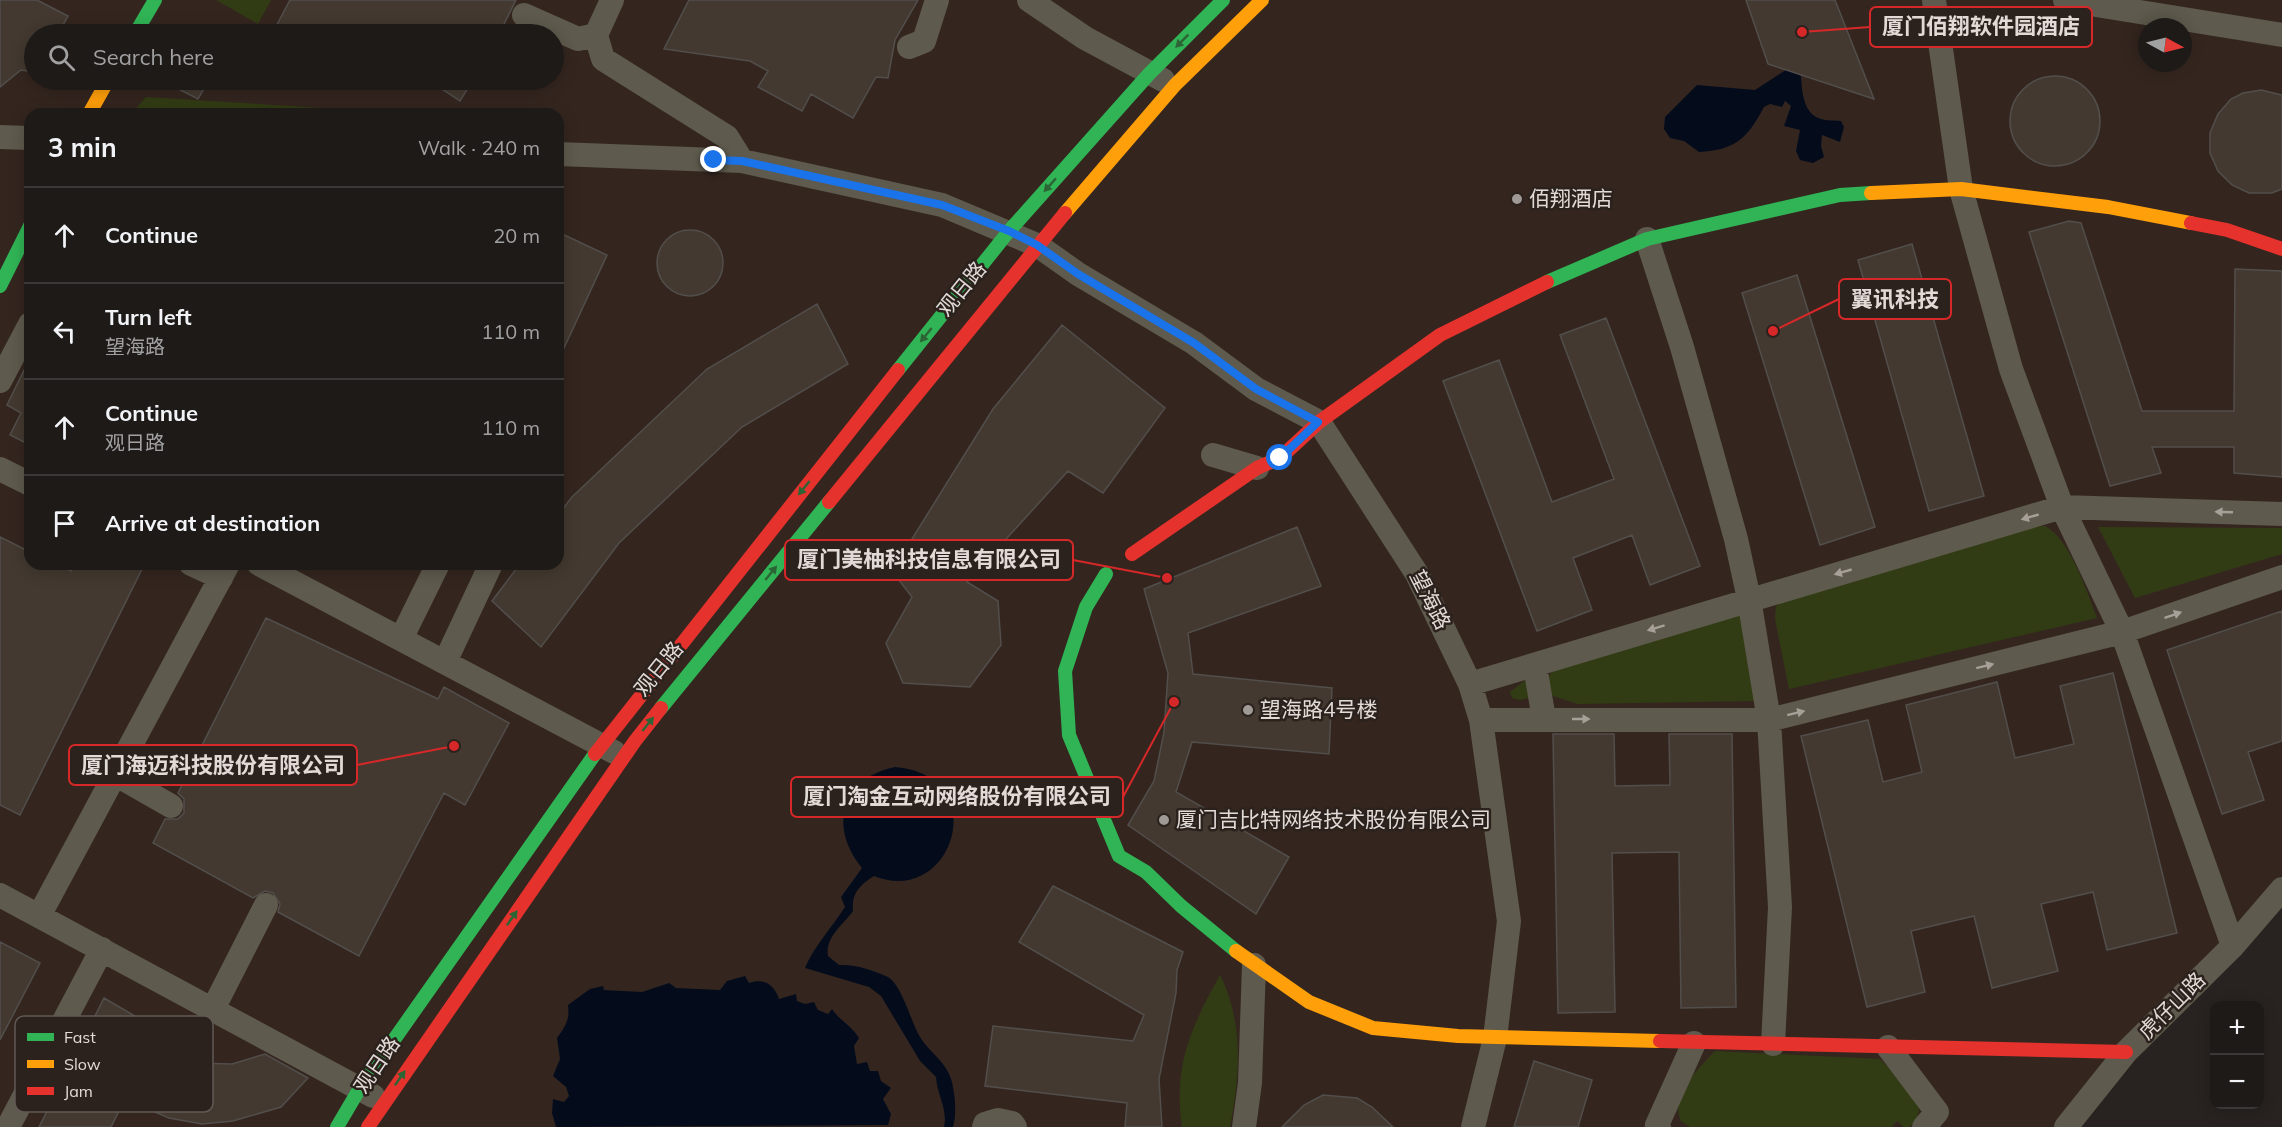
<!DOCTYPE html>
<html lang="en">
<head>
<meta charset="utf-8">
<style>
  body { margin:0; font-family:Mulish,"Noto Sans SC",sans-serif; background:#2b2725; color:#f1f3f6 }
  .controls { position:absolute; right:18px; bottom:18px; display:grid; overflow:hidden; border-radius:12px; box-shadow:0 3px 15px #0003 }
  .controls button { width:54px; height:54px; display:grid; place-items:center; padding:0; border:0; border-bottom:2px solid #3c3837; background:#1e1a18; color:#f1f3f6; font:30px sans-serif }
  .compass { position:absolute; left:2138px; top:18px; width:54px; height:54px; border-radius:50%; background:#1e1a18; box-shadow:0 3px 15px #0003; rotate:97deg }
  .stop { position:absolute; width:18px; height:18px; margin:-14px; border:4px solid #1a73e8; border-radius:50%; background:#fff }
  .stop.end { background:#1a73e8; border-color:#fff; box-shadow:0 2px 6px #0008 }
  .list { margin:0; padding:0; list-style:none }
  h2 { display:flex; justify-content:space-between; align-items:center; height:78px; margin:0; padding:0 24px; font-size:26px }
  h2 small { font-size:20px; font-weight:400; color:#a1a1a2 }
  .list li { display:grid; grid-template-columns:39px 1fr auto; gap:18px; align-items:center; box-sizing:border-box; height:96px; padding:0 24px; border-top:2px solid #3c3837 }
  .list b { display:block; font-size:22px; white-space:nowrap }
  .list p { margin:0; font-size:20px; white-space:nowrap; color:#a1a1a2 }
  .list em { font-size:20px; font-style:normal; color:#a1a1a2 }
  .icon { flex:none; width:33px; height:33px; fill:none; stroke:currentColor; stroke-width:2; stroke-linecap:round; stroke-linejoin:round }
  .map { position:relative; flex:none; width:2282px; height:1127px; overflow:hidden }
  .search { position:absolute; background:#1e1a18; box-shadow:0 3px 15px #0003; left:24px; top:24px; width:540px; height:66px; display:flex; align-items:center; gap:15px; box-sizing:border-box; padding:0 21px; border-radius:33px; color:#a1a1a2; font-size:22px }
  .panel { position:absolute; background:#1e1a18; box-shadow:0 3px 15px #0003; left:24px; top:108px; width:540px; height:462px; border-radius:18px }
  .map>svg:first-child { display:block }
  .built { fill:#34261f; fill-rule:evenodd }
  .green { fill:#323c14 }
  .water { fill:#040c1c }
  .building { fill:#433930; stroke:#524e4c; stroke-width:1.5 }
  .lines { fill:none; stroke-linecap:round; stroke-linejoin:round }
  .street { stroke:#5e5a4d; stroke-width:24 }
  .fast { stroke:#30b455; stroke-width:14 }
  .slow { stroke:#ff9f0a; stroke-width:14 }
  .jam { stroke:#e5322d; stroke-width:14 }
  .oneway { fill:#2d6436 }
  .oneway2 { fill:#a6a099 }
  .route { stroke:#1a73e8; stroke-width:8 }
  .poi-dot { fill:#a09a97; stroke:#2b221d; stroke-width:2 }
  .labels { text-anchor:middle; stroke-width:5; stroke-linejoin:round; paint-order:stroke }
  .poi-label { font-size:21px; fill:#e1dad7; stroke:#2b221d; text-anchor:start }
  .street-label { font-size:21px; fill:#e1dad7; stroke:#2b221d }
  .key { fill:#2b221d; stroke:#625955; stroke-width:1.5 }
  .key-label { font-size:16px; fill:#e1dad7 }
  .leader { fill:none; stroke:#d62828; stroke-width:2 }
  .callout-dot { fill:#d62828; stroke:#2b221d; stroke-width:2 }
  .callout { fill:#2b221d; stroke:#d62828; stroke-width:2 }
  .callout-label { font-size:22px; text-anchor:middle; font-weight:bold; fill:#e1dad7 }
</style>
</head>
<body>
<div class="map">
<svg width="2282" height="1127" viewBox="0 0 2282 1127">
  <rect width="100%" height="100%" fill="#282320"/>
  <path class="built" d="M0,0H2282V874L2059,1127H0ZM2147,27H2183V63H2147ZM34,34H554V80H34ZM30,114H558V564H30Z"/>
  <path class="green" d="M216,0H271L258,24Z
    M146,97L419,114H131Z
    M2045,526C2070,539 2087,592 2097,618L1789,689L1775,619L1776,606L1785,599L2030,527Z
    M2098,527L2282,528V554L2135,598Z
    M1740,611L1759,695L1753,701L1578,704L1550,695L1548,678L1553,670Z
    M1524,681H1532L1537,696L1520,700L1512,698L1510,692Z
    M1220,975C1244,1023 1240,1075 1230,1127H1182C1173,1066 1191,1027 1220,975Z
    M1715,1051L1880,1059L1921,1101L1917,1119L1910,1127H1904L1897,1121L1891,1127H1690L1681,1121C1669,1096 1699,1068 1715,1051Z"/>
  <path class="water" d="M1789,68L1801,76C1802,91 1803,114 1821,119C1827,121 1835,120 1841,121L1844,127L1840,142L1822,135L1821,146L1824,157L1813,163L1800,160L1796,151L1800,130L1784,126L1791,106L1785,101L1782,107L1770,104L1764,107C1747,139 1735,150 1699,152L1684,141L1670,138L1664,129L1665,117L1697,85L1755,90Z
    M895,767C994,775 954,908 874,876C860,885 851,893 853,911C843,925 825,937 828,956L839,965C855,964 873,970 888,977C902,985 911,1022 920,1037C930,1053 947,1062 952,1082C955,1095 957,1114 953,1127H944C948,1109 937,1095 936,1077L920,1061L881,996L869,987L805,968C813,948 832,927 845,907L841,897L862,868C828,827 841,778 895,767Z
    M745,976L749,983C764,978 774,984 779,999L796,994L797,1001L805,1004L814,1002L818,1010L828,1014L832,1009C840,1021 852,1026 859,1038L854,1046L857,1064L867,1062L870,1071H878L881,1081L891,1088L883,1099L891,1114L888,1125L556,1127L552,1113L553,1099L564,1102L569,1096L566,1087L553,1076L560,1059L557,1038C565,1027 570,1020 568,1005L590,989L603,986L604,990L642,992L669,983L676,988L720,990L727,981Z"/>
  <path class="building" d="M0,0H37L68,16L58,34H34V72L21,70L0,87Z
    M290,0H516L499,34H272Z
    M689,0H918L895,40L888,78L876,77L853,118L811,94L802,111L758,87L768,71L750,61L664,49Z
    M1746,0H1835L1874,99L1768,64Z
    M2010 121a45 45 0 1 1 90 0a45 45 0 1 1-90 0Z
    M161,80H209L198,99Z
    M428,80H473L460,101Z
    M2261,90L2282,95V189L2272,193H2249L2232,185L2218,171L2210,153V133L2218,114L2231,99L2243,93Z
    M2069,221L2081,223L2142,411H2234L2235,269L2282,271V477L2234,473V447H2152L2161,473L2110,486L2029,232Z
    M657 263a33 33 0 1 1 66 0a33 33 0 1 1-66 0Z
    M558,232L607,255L558,361Z
    M1912,244L1984,496L1929,511L1858,260Z
    M1797,275L1875,527L1820,545L1742,293Z
    M817,304L848,364L742,427L619,543L541,647L492,601L520,564H558V515L572,497L707,369Z
    M1606,318L1700,566L1650,585L1632,535L1573,558L1592,610L1537,631L1443,381L1499,360L1552,502L1614,479L1560,335Z
    M1062,325L1165,408L1103,493L1068,471L967,582L998,601L1001,645L970,687L903,683L886,643L912,597L892,571L993,409Z
    M30,358V445L10,435L21,413L7,405Z
    M1297,527L1321,586L1188,633L1193,674L1332,688L1329,754L1192,742L1176,792L1289,857L1256,914L1128,825L1154,781L1164,732L1168,673L1144,589Z
    M0,537L30,552V564H57L71,571L75,564H131L142,569L20,815L0,805Z
    M2282,611V741L2248,752L2264,800L2222,814L2167,650Z
    M266,618L438,699L444,687L509,723L465,805L444,793L359,956L278,912L280,904L273,893L265,891L253,898L153,843L165,819H178L184,813V799L178,793Z
    M2113,673L2177,933L2107,950L2093,892L2041,904L2058,971L1992,988L1974,916L1911,931L1925,992L1867,1007L1801,736L1868,720L1883,782L1922,772L1906,705L1997,682L2015,758L2074,744L2060,686Z
    M1553,734H1614L1615,786L1670,785L1669,734H1732L1736,1007L1681,1008L1679,852L1612,853L1615,1012L1558,1013Z
    M1053,886L1183,952L1177,970L1176,993L1159,1079L1162,1127H1125L1127,1103L985,1086L993,1026L1133,1041L1144,1015L1019,942Z
    M0,942L40,963L0,1040Z
    M104,998L157,1029L149,1042L192,1063L232,1064L265,1054L308,1078L281,1107L233,1121L202,1124L169,1118L125,1099L111,1127H39Z
    M1534,1061L1592,1080L1578,1127H1514Z
    M1323,1095L1357,1098L1372,1107L1393,1127H1282L1304,1105Z"/>
  <g class="lines">
    <path class="street" d="M612,0L596,35L603,59L727,137L742,161
      M1029,0L1085,38L1163,80
      M1934,0L1961,189L2011,369L2062,507L2122,632L2233,946
      M2065,0L2282,35
      M524,15L578,39L596,35
      M909,47L924,41L937,0
      M0,137L30,138
      M558,154L742,161L942,205L1037,245L1078,274L1194,343L1256,389L1319,422L1417,574L1470,684L1481,720L1509,921L1495,1038L1473,1127
      M1647,239L1682,347L1736,539L1749,599L1769,720L1780,907L1773,1044
      M0,381L30,324
      M1213,455L1257,468
      M0,469L30,484
      M191,564L221,578
      M259,564L614,752
      M401,639L438,564
      M445,662L491,564
      M1535,666L1544,719
      M1470,684L2062,507L2282,514
      M1481,720H1769L2122,632L2282,577
      M115,774L171,806
      M0,895L373,1096
      M39,916L228,564
      M213,1009L266,905
      M1888,1047L1937,1112L1924,1127
      M8,1127L102,949
      M984,1127L985,1124L998,1120L1012,1123L1015,1127
      M1244,1127L1250,1083L1254,965
      M1659,1127L1657,1125L1694,1043
      M2066,1127L2126,1052L2233,946L2282,889"/>
    <path class="fast" d="M135,34L155,0
      M1547,282L1647,239L1840,195L1871,193
      M0,286L30,226
      M898,370L1009,231L1149,74L1223,0
      M1106,574L1086,607L1065,671L1069,735L1119,856L1146,872L1181,906L1236,951
      M661,708L829,502
      M337,1127L360,1088L595,754"/>
    <path class="slow" d="M89,114L108,80
      M1871,193L1961,189L2108,207L2191,223
      M1065,213L1175,85L1262,0
      M1236,951L1309,1002L1373,1028L1458,1036L1660,1041"/>
    <path class="jam" d="M2191,223L2227,230L2282,249
      M829,502L1065,213
      M1132,554L1257,468L1280,458L1319,422L1440,335L1547,282
      M595,754L898,370
      M1660,1041L2126,1052
      M368,1127L635,741L661,708"/>
  </g>
  <defs><path id="oneway-solid" d="M-6-.8H1V-3.2L6.5 0L1 3.2V.8H-6Z" transform="scale(1.5)"/></defs>
  <g class="oneway">
    <use href="#oneway-solid" transform="translate(1182 41) rotate(135)"/>
    <use href="#oneway-solid" transform="translate(1050 185) rotate(132)"/>
    <use href="#oneway-solid" transform="translate(926 335) rotate(129)"/>
    <use href="#oneway-solid" transform="translate(804 488) rotate(129)"/>
    <use href="#oneway-solid" transform="translate(771 573) rotate(-51)"/>
    <use href="#oneway-solid" transform="translate(648 724) rotate(-51)"/>
    <use href="#oneway-solid" transform="translate(512 918) rotate(-55)"/>
    <use href="#oneway-solid" transform="translate(400 1078) rotate(-55)"/>
  </g>
  <g class="oneway2">
    <use href="#oneway-solid" transform="translate(2224 512) rotate(-178)"/>
    <use href="#oneway-solid" transform="translate(2030 517) rotate(164)"/>
    <use href="#oneway-solid" transform="translate(1843 572) rotate(164)"/>
    <use href="#oneway-solid" transform="translate(2173 615) rotate(-19)"/>
    <use href="#oneway-solid" transform="translate(1656 628) rotate(163)"/>
    <use href="#oneway-solid" transform="translate(1985 666) rotate(-14)"/>
    <use href="#oneway-solid" transform="translate(1796 713) rotate(-14)"/>
    <use href="#oneway-solid" transform="translate(1581 719)"/>
  </g>
  <g class="lines">
    <path class="route" d="M714,160L742,161L942,205L1009,231L1037,245L1078,274L1194,343L1256,389L1318,422L1280,458"/>
  </g>
  <g class="poi-dot">
    <circle cx="1517" cy="199" r="6"/>
    <circle cx="1248" cy="710" r="6"/>
    <circle cx="1164" cy="820" r="6"/>
  </g>
  <g class="labels">
    <g class="poi-label">
      <text x="1529" y="206">佰翔酒店</text>
      <text x="1260" y="717">望海路4号楼</text>
      <text x="1176" y="827">厦门吉比特网络技术股份有限公司</text>
    </g>
    <g class="street-label">
      <text transform="translate(962 289) rotate(-51)" y="7">观日路</text>
      <text transform="translate(1430 600) rotate(63)" y="7">望海路</text>
      <text transform="translate(659 669) rotate(-51)" y="7">观日路</text>
      <text transform="translate(2172 1006) rotate(-45)" y="7">虎仔山路</text>
      <text transform="translate(377 1065) rotate(-56)" y="7">观日路</text>
    </g>
  </g>
  <rect x="15" y="1016" width="198" height="96" rx="9" class="key"/>
  <rect x="27" y="1033" width="27" height="8" fill="#30b455"/>
  <rect x="27" y="1060" width="27" height="8" fill="#ff9f0a"/>
  <rect x="27" y="1087" width="27" height="8" fill="#e5322d"/>
  <g class="key-label">
    <text x="64" y="1043">Fast</text>
    <text x="64" y="1070">Slow</text>
    <text x="64" y="1097">Jam</text>
  </g>
  <path class="leader" d="M1802 32L1870 27M1773 331L1839 299M1167 578L1073 560M454 746L357 765M1174 702L1123 797"/>
  <g class="callout-dot">
    <circle cx="1802" cy="32" r="6"/>
    <circle cx="1773" cy="331" r="6"/>
    <circle cx="1167" cy="578" r="6"/>
    <circle cx="454" cy="746" r="6"/>
    <circle cx="1174" cy="702" r="6"/>
  </g>
  <g class="callout">
    <rect x="1870" y="7" width="222" height="40" rx="6"/>
    <rect x="1839" y="279" width="112" height="40" rx="6"/>
    <rect x="785" y="540" width="288" height="40" rx="6"/>
    <rect x="69" y="745" width="288" height="40" rx="6"/>
    <rect x="791" y="777" width="332" height="40" rx="6"/>
  </g>
  <g class="callout-label">
    <text x="1981" y="34">厦门佰翔软件园酒店</text>
    <text x="1895" y="307">翼讯科技</text>
    <text x="929" y="567">厦门美柚科技信息有限公司</text>
    <text x="213" y="773">厦门海迈科技股份有限公司</text>
    <text x="957" y="804">厦门淘金互动网络股份有限公司</text>
  </g>
</svg>
<div class="controls">
<button>+</button>
<button>−</button>
</div>
<svg class="compass" viewBox="-18 -18 36 36"><path d="M0-13l5 13h-10z" fill="#e53935"/><path d="M0 13l5-13h-10z" fill="#a1a1a2"/></svg>
<div class="stop" style="left:1280px;top:458px"></div>
<div class="stop end" style="left:714px;top:160px"></div>
<div class="search"><svg class="icon" aria-label="search" viewBox="0 0 24 24"><circle cx="10" cy="10" r="6"/><path d="M15 15l6 6"/></svg>Search here</div>
<section class="panel">
<h2>3 min<small>Walk · 240 m</small></h2>
<ul class="list">
<li><svg class="icon" aria-label="ahead" viewBox="0 0 24 24"><path d="M12 20V5M6 11l6-6 6 6"/></svg><div><b>Continue</b></div><em>20 m</em></li>
<li><svg class="icon" aria-label="left" viewBox="0 0 24 24"><path d="M17 20v-9H6M10 6l-5 5 5 5"/></svg><div><b>Turn left</b><p>望海路</p></div><em>110 m</em></li>
<li><svg class="icon" aria-label="ahead" viewBox="0 0 24 24"><path d="M12 20V5M6 11l6-6 6 6"/></svg><div><b>Continue</b><p>观日路</p></div><em>110 m</em></li>
<li><svg class="icon" aria-label="arrive" viewBox="0 0 24 24"><path d="M6 21V4h12l-3 4 3 4H6"/></svg><div><b>Arrive at destination</b></div></li>
</ul>
</section>
</div>
</body>
</html>
